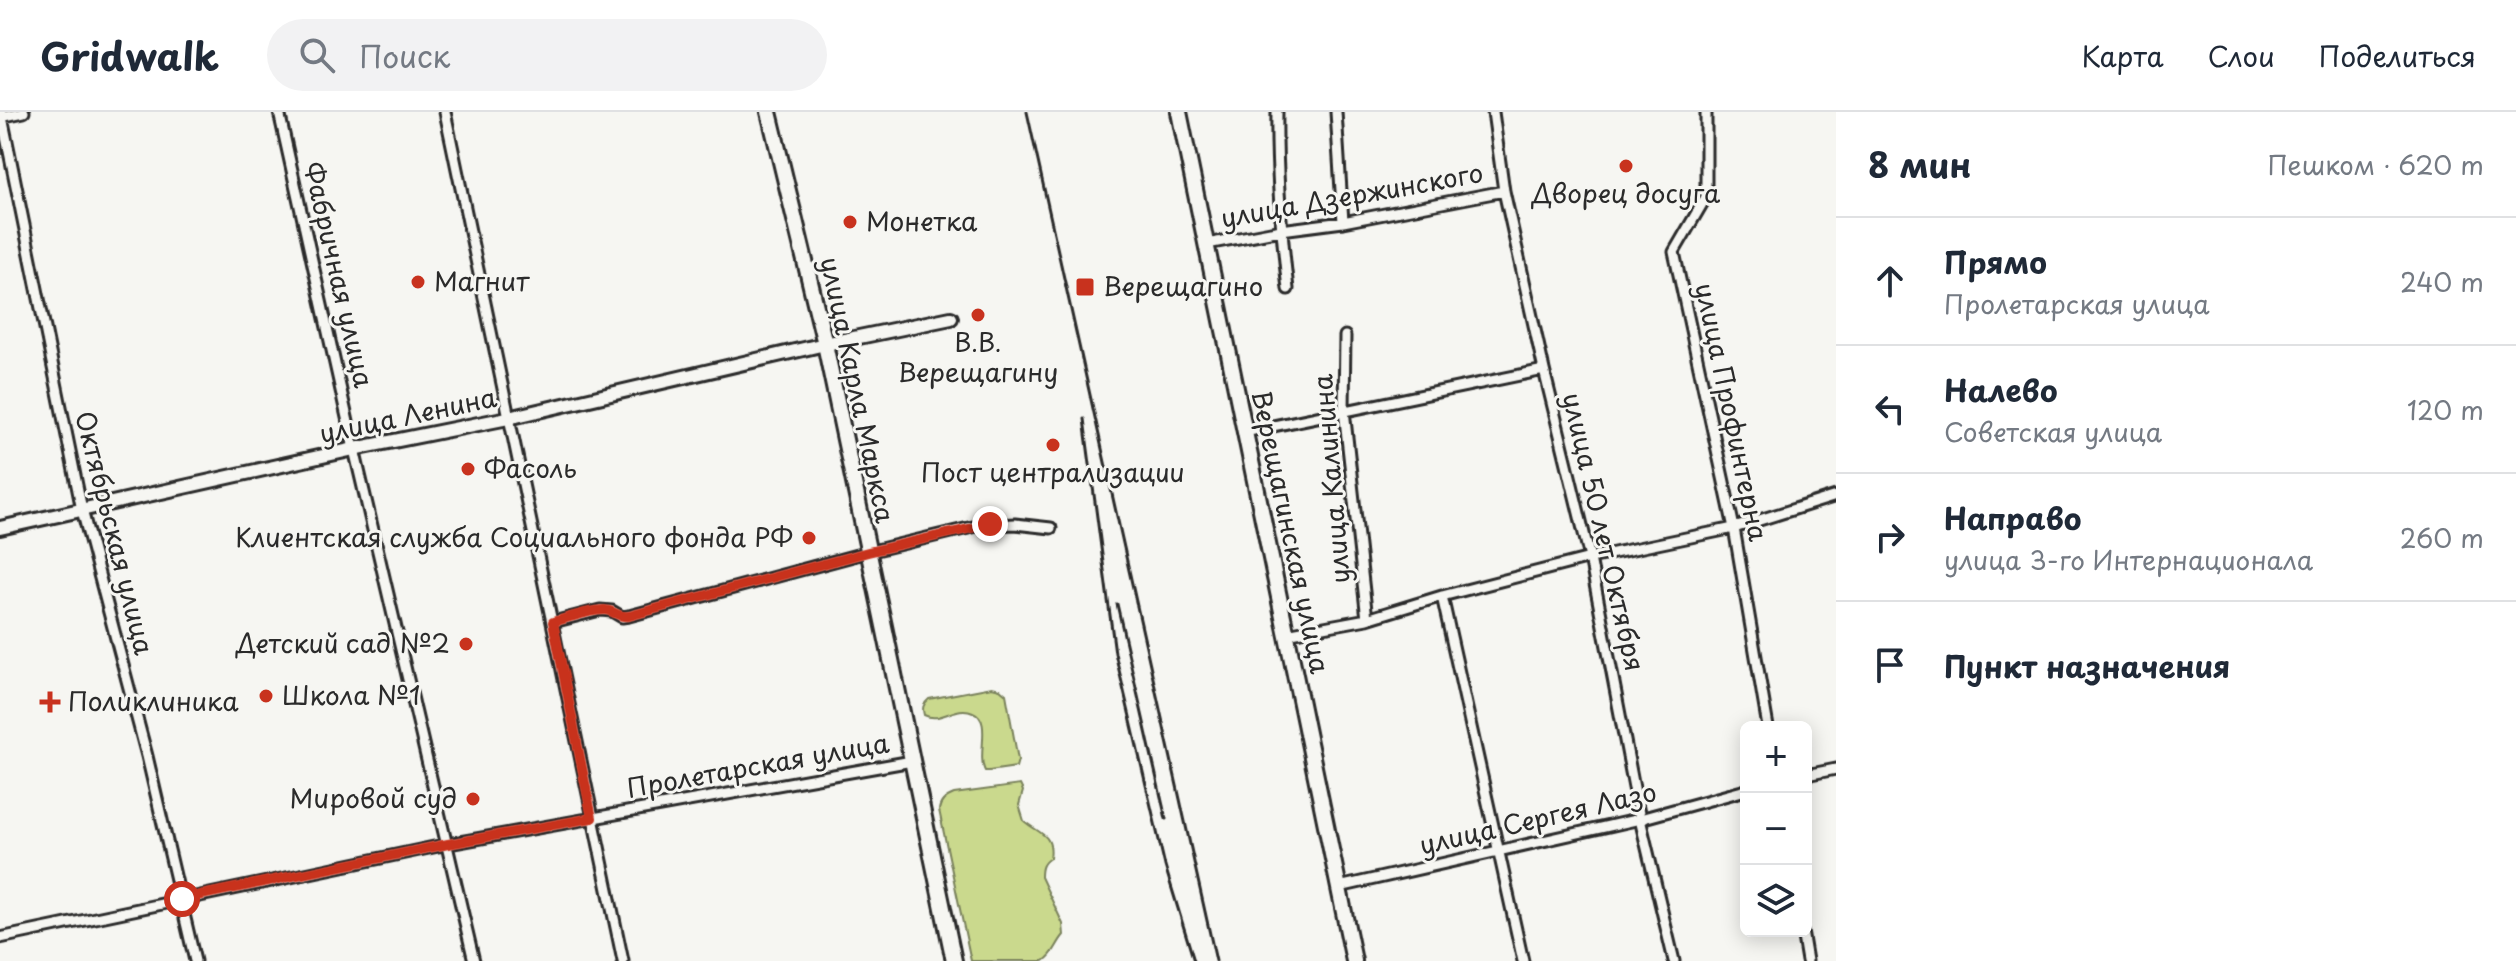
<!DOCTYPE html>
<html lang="ru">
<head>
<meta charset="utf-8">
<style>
  body { margin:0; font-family:"Playpen Sans",sans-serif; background:#f2f2f3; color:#1f2937 }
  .controls { position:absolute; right:24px; bottom:24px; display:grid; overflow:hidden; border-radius:12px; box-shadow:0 4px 20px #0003 }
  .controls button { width:72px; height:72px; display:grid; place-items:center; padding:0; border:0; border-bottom:2px solid #e0e1e3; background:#fff; color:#1f2937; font:40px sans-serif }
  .stop { position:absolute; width:24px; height:24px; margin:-18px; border:6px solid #c8321e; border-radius:50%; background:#fff }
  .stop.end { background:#c8321e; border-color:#fff; box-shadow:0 2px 8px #0008 }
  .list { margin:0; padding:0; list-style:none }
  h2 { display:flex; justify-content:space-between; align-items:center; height:104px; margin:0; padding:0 32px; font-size:34px }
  h2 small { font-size:26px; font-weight:400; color:#747a83 }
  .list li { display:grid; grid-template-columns:52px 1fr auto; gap:24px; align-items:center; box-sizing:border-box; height:128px; padding:0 32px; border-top:2px solid #e0e1e3 }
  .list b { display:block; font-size:30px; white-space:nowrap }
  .list p { margin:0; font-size:26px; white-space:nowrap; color:#747a83 }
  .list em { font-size:26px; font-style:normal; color:#747a83 }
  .icon { flex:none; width:44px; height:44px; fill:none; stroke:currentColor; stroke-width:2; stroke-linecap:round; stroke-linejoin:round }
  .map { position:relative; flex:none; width:1836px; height:849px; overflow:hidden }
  header { display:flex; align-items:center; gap:48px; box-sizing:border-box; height:112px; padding:0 40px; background:#fff; border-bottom:2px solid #e0e1e3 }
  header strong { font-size:38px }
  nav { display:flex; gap:44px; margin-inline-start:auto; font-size:28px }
  .search { width:560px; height:72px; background:#f2f2f3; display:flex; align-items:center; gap:20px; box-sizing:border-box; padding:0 28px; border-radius:44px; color:#747a83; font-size:30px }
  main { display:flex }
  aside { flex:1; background:#fff }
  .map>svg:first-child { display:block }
  .green { fill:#cad98d; stroke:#7a825c; stroke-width:2 }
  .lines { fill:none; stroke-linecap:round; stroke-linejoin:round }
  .minor-casing { stroke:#2b2b2b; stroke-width:15 }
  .tertiary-casing { stroke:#2b2b2b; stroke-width:18 }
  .secondary-casing { stroke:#2b2b2b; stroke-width:20 }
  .minor { stroke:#f6f6f2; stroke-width:9 }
  .tertiary { stroke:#f6f6f2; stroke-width:12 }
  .secondary { stroke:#f6f6f2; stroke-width:14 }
  .rail { stroke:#2b2b2b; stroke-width:3 }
  .route { stroke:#c8321e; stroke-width:10 }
  .poi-dot { fill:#c8321e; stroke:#f6f6f2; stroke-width:3 }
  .labels { text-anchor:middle; stroke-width:6; stroke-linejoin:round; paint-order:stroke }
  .poi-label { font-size:26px; fill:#2b2b2b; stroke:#f6f6f2; text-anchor:start }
  .street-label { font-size:26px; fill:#2b2b2b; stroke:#f6f6f2 }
</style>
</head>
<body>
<header>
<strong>Gridwalk</strong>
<div class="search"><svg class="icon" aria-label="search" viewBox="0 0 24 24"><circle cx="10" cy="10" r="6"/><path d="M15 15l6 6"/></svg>Поиск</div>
<nav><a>Карта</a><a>Слои</a><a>Поделиться</a></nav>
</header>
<main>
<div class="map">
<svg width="1836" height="849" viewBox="0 0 1836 849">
  <rect width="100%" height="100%" fill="#f6f6f2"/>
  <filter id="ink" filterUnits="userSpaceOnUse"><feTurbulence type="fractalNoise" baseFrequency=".0125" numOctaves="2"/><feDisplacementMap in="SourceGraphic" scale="16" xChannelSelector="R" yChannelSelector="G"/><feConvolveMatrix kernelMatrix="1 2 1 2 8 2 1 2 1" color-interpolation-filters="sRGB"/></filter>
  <g filter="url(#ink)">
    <path class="green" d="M992,575L1000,577L1006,582L1018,648L1016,655L989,659H985C976,642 993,608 973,600C955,592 941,612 924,603C922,596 923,592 929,587Z
      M1020,673L1023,679L1019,693L1024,709C1039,722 1054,722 1050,746C1042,751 1041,756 1041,765L1063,812L1064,823C1056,832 1055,842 1044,849H971L939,698C940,689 946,685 954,682Z"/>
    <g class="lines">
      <defs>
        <path id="minor" d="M1,0L82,398L147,644L195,849
          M279,0L354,337L474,849
          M445,0L623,849
          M1277,0C1276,59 1281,118 1288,177
          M1336,0L1343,110
          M1493,0L1504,79L1544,258L1590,446L1640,707L1674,849
          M1706,0V85L1674,140L1734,416L1768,615
          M0,5L24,0
          M1207,132L1281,118L1343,110L1504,79
          M1345,224L1344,298L1367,507
          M1244,320L1544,258
          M1442,484L1523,849
          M553,510L600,498L612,499L622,505L629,504L868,440L977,414L1015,412L1051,416
          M1286,522L1367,507L1442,484L1590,446L1734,416L1836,384
          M1806,663L1836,657
          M1339,775L1640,707L1746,678
          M1802,819L1807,849
          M0,826L448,732L912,649"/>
        <path id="tertiary" d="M0,416L354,337L508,306L825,232L951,206"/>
        <path id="secondary" d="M769,0L825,232L954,849
          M1179,0L1354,849"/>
      </defs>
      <use href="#minor" class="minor-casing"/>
      <use href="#tertiary" class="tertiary-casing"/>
      <use href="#secondary" class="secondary-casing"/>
      <use href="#minor" class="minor"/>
      <use href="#tertiary" class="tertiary"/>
      <use href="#secondary" class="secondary"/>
      <path class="rail" d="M1027,0L1216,849
        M1084,307L1115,541L1165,754L1194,849
        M1117,492L1166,707"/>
    </g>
  </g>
  <g class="lines" filter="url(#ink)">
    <path class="route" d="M182,787L448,732L592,706L553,510C569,506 588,498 604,498C614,498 618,506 629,504L868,440L990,412"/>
  </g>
  <g class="poi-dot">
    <circle cx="1626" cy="54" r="8"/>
    <circle cx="850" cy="110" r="8"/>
    <circle cx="418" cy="170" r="8"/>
    <rect x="1075" y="165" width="20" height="20" rx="4"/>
    <circle cx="978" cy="203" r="8"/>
    <circle cx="1053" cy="333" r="8"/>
    <circle cx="468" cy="357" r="8"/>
    <circle cx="809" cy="426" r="8"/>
    <circle cx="466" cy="532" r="8"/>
    <circle cx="266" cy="584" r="8"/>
    <path d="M46 578h8v8h8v8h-8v8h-8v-8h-8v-8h8z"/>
    <circle cx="473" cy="687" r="8"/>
  </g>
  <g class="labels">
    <g class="poi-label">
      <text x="1626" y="91" text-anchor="middle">Дворец досуга</text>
      <text x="866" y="119">Монетка</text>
      <text x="434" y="179">Магнит</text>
      <text x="1103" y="184">Верещагино</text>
      <text x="978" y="240" text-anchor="middle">В.В.<tspan x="978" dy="30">Верещагину</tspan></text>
      <text x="484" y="366">Фасоль</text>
      <text x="1053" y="370" text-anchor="middle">Пост централизации</text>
      <text x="793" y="435" text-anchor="end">Клиентская служба Социального фонда РФ</text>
      <text x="450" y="541" text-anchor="end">Детский сад №2</text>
      <text x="282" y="593">Школа №1</text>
      <text x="68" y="599">Поликлиника</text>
      <text x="457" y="696" text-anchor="end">Мировой суд</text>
    </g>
    <g class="street-label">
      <text transform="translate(1352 84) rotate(-10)" y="9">улица Дзержинского</text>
      <text transform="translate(338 163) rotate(77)" y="9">Фабричная улица</text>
      <text transform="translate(857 278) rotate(78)" y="9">улица Карла Маркса</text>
      <text transform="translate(1731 300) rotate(78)" y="9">улица Профинтерна</text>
      <text transform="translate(408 304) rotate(-12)" y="9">улица Ленина</text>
      <text transform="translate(1332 367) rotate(-95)" y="9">улица Калинина</text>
      <text transform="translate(1290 420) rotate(78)" y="9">Верещагинская улица</text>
      <text transform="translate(1603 420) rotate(77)" y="9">улица 50 лет Октября</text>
      <text transform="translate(114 421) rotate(76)" y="9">Октябрьская улица</text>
      <text transform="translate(758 654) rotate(-10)" y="9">Пролетарская улица</text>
      <text transform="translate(1538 707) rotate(-13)" y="9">улица Сергея Лазо</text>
    </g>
  </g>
</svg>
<div class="controls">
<button>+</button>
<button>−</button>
<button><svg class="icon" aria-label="layers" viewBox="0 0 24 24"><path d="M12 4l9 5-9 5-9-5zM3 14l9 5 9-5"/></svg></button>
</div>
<div class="stop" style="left:182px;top:787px"></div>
<div class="stop end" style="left:990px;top:412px"></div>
</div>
<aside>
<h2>8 мин<small>Пешком · 620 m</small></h2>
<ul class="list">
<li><svg class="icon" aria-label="ahead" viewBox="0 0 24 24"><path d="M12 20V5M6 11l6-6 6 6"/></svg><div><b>Прямо</b><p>Пролетарская улица</p></div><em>240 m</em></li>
<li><svg class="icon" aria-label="left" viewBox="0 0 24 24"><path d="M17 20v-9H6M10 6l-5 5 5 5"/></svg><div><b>Налево</b><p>Советская улица</p></div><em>120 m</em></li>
<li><svg class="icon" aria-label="right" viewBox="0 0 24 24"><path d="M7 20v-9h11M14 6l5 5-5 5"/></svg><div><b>Направо</b><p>улица 3-го Интернационала</p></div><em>260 m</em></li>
<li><svg class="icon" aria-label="arrive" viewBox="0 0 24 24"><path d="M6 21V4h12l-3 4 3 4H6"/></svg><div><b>Пункт назначения</b></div></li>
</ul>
</aside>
</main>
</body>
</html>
